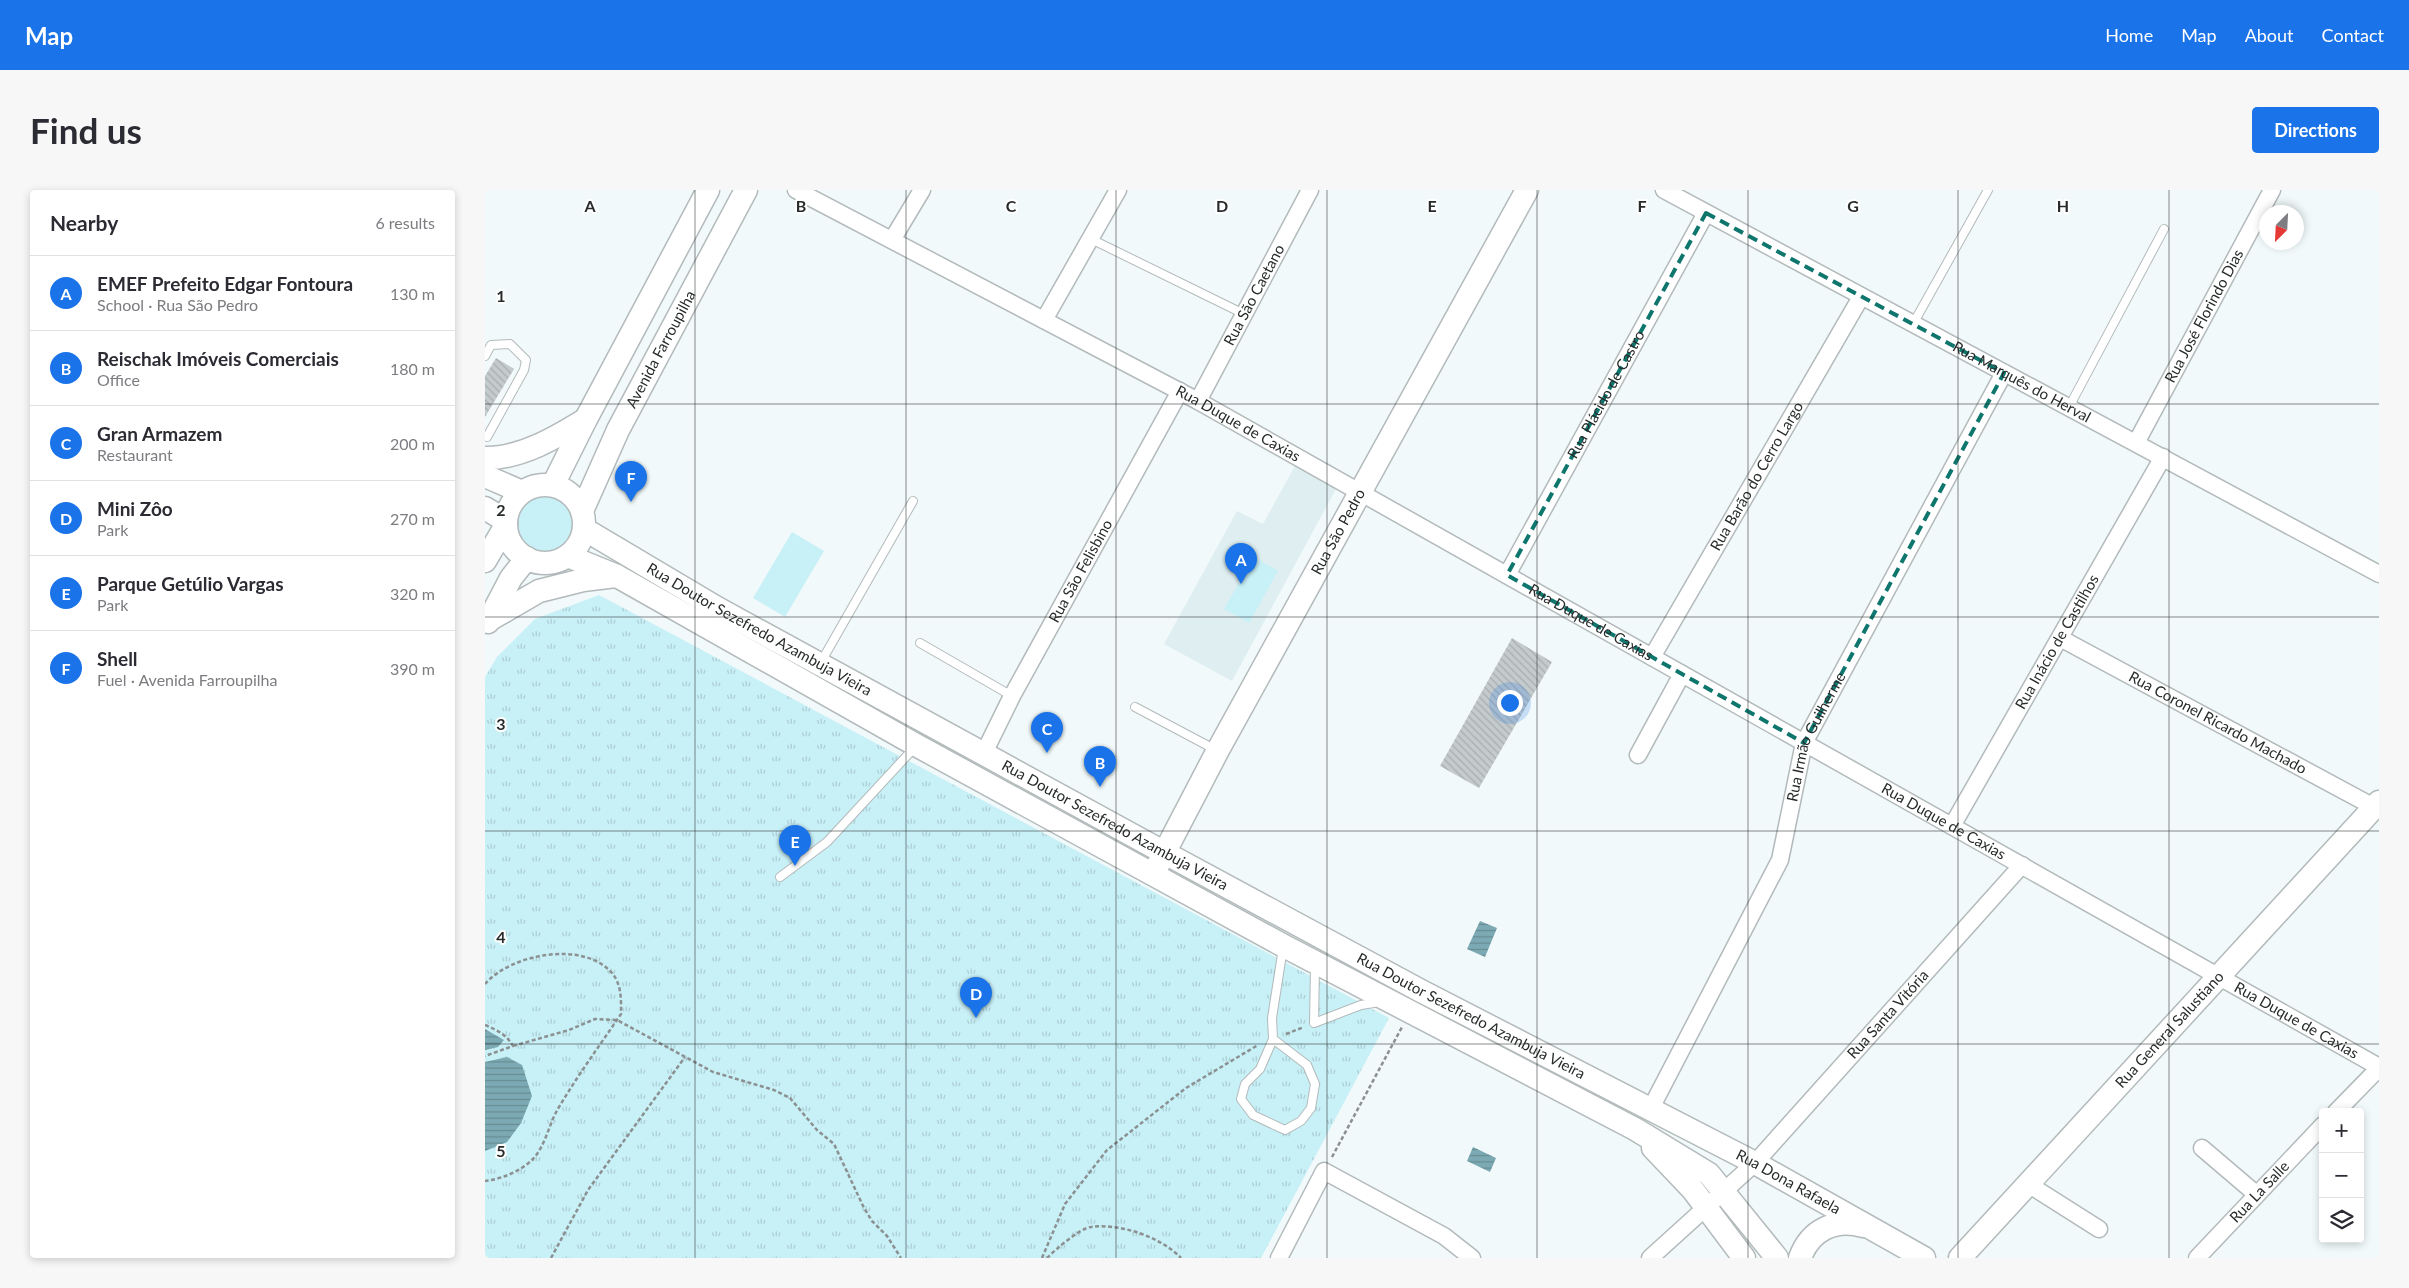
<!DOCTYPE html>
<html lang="en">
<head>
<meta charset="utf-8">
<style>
  body { margin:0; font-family:Lato,sans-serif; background:#f7f7f7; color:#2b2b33 }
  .controls { position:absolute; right:15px; bottom:15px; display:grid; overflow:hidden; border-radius:5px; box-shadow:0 2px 8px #0003 }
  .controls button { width:45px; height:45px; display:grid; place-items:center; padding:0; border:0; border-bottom:1px solid #e1e1e2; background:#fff; color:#2b2b33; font:25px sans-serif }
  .compass { position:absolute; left:1774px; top:15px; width:45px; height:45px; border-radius:50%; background:#fff; box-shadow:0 2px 8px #0003; rotate:204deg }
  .you { position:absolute; left:1024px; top:512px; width:18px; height:18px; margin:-12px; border:4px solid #fff; border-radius:50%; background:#1a73e8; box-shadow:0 0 0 8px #1a73e833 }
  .badge { display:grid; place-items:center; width:32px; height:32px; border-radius:50%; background:#1a73e8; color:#fff; font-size:16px; font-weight:700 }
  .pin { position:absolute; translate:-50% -41px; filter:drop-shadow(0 1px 2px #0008) }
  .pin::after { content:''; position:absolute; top:26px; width:18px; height:15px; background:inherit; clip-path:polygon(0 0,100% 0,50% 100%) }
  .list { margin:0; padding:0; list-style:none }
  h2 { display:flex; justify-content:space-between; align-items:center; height:65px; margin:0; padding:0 20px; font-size:21px }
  h2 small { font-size:16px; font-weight:400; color:#7c7c81 }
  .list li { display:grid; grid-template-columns:32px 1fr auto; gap:15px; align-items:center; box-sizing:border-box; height:75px; padding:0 20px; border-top:1px solid #e1e1e2 }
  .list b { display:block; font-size:19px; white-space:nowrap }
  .list p { margin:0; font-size:16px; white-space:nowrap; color:#7c7c81 }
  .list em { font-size:16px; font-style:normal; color:#7c7c81 }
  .icon { flex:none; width:28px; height:28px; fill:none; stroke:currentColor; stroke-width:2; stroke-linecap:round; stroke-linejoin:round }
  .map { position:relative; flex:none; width:1894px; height:1068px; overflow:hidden; border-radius:5px }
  header { display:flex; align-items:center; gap:30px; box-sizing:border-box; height:70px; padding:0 25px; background:#1a73e8; color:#fff }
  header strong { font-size:24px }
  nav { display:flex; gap:28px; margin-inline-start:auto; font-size:18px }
  .intro { display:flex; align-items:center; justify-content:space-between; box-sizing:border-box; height:120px; padding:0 30px }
  h1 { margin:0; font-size:35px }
  .button { padding:12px 22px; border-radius:5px; background:#1a73e8; color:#fff; font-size:18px; font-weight:700 }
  main { display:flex; gap:30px; padding:0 30px }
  aside { flex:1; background:#fff; border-radius:5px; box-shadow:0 2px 8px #0003 }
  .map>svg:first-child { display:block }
  .built { fill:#deeef1 }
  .grass { fill:#c8f0f7 }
  .park { fill:url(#park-tufts) }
  .water { fill:url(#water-rules) }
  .building { fill:url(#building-back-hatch) }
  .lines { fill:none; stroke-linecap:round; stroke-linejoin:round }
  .lane-casing { stroke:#b3babb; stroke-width:10 }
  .street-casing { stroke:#b3babb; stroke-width:19 }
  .secondary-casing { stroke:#b3babb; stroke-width:25 }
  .path { stroke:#8b9091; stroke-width:2.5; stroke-dasharray:4 2.5; stroke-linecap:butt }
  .lane { stroke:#fff; stroke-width:8 }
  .street { stroke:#fff; stroke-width:16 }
  .secondary { stroke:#fff; stroke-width:22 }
  .marked { fill:none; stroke:#0f766e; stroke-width:4; stroke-dasharray:10 6; stroke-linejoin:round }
  .grid { fill:none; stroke:#282b2b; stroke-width:1; stroke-opacity:0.55 }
  .labels { text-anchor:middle; stroke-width:4; stroke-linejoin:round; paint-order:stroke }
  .street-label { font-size:15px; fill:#282b2b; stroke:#fff }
  .grid-label { font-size:16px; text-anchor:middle; font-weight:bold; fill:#282b2b; stroke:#fff; stroke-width:4; stroke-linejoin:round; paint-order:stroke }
</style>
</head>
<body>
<header>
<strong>Map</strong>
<nav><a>Home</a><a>Map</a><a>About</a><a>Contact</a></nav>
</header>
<div class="intro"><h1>Find us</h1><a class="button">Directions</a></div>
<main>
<aside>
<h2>Nearby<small>6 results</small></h2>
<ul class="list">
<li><span class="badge">A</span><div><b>EMEF Prefeito Edgar Fontoura</b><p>School · Rua São Pedro</p></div><em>130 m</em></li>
<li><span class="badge">B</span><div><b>Reischak Imóveis Comerciais</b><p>Office</p></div><em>180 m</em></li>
<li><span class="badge">C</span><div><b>Gran Armazem</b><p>Restaurant</p></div><em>200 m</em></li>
<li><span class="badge">D</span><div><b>Mini Zôo</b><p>Park</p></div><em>270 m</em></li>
<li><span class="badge">E</span><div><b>Parque Getúlio Vargas</b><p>Park</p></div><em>320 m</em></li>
<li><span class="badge">F</span><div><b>Shell</b><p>Fuel · Avenida Farroupilha</p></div><em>390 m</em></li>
</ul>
</aside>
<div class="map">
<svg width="1894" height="1068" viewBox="0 0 1894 1068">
  <defs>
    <pattern id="park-tufts" width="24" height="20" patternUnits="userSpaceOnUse" patternTransform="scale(1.25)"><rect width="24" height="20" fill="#c8f0f7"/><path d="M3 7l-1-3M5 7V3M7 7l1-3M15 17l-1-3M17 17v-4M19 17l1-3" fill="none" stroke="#acced4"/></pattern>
    <pattern id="water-rules" width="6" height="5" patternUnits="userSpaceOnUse" patternTransform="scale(1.25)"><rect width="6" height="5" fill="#7caab4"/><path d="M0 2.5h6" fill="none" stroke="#668b93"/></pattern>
    <pattern id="building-back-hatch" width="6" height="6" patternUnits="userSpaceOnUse" patternTransform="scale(1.25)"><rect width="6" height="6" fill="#c4cbcd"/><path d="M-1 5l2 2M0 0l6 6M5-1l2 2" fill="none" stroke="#a8aeb0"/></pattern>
  </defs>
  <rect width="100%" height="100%" fill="#f1f9fa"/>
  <path class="built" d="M811,274L852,297L747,491L679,454L752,321L778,334Z"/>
  <path class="grass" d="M27 334a33 33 0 1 1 66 0a33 33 0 1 1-66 0Z
    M307,342L339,361L300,427L268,408Z
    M769,367L793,381L764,433L739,419Z"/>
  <path class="park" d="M114,405L904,828L776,1068H0V487L12,467L50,429Z"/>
  <path class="water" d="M995,731L1012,738L1000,767L982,759Z
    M0,839L19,850L13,857L0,860Z
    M22,867L37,875L47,906L36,933L22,952L0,961V872Z
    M988,957L1011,968L1005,982L982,971Z"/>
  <path class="building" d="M11,168L29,179L0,227V186Z
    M1027,448L1067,472L994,598L955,576Z"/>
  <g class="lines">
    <defs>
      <path id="lane" d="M606,49L759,124
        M1428,134L1503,0
        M0,166L6,155L25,154L41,170L39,180L2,247
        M1584,217L1679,39
        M435,453L527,506
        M336,472L428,311
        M650,517L731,560
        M295,687L342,652L430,557
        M830,777L829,833L876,815L895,812
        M788,849L822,875L830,894L826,918L816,931L800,940L768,925L756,909L760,894L775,879L788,849L787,828L798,758"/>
      <g id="street">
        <path id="s1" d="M311,0L713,211L1894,877"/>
        <path id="s2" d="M1179,0L1894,384"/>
        <path d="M407,50L437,0"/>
        <path d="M559,130L633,0"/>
        <path id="s3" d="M713,211L825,0"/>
        <path id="s4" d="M1651,253L1787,0"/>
        <path id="s5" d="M1022,385L1221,23"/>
        <path id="s6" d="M1575,448L1889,617"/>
        <path id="s7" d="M1167,467L1376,107"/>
        <path id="s8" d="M499,563L527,506L695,201"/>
        <path d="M1153,565L1197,484"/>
        <path id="s9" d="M1467,636L1678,267"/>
        <path id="s10" d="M1165,920L1295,670L1319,553L1519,183"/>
        <path d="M1851,922L1894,878"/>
        <path d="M1717,958L1771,1004"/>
        <path d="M1543,994L1614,1039"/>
        <path d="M794,1068L839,981L959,1046L987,1068"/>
        <path id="s11" d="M1165,1068L1270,973L1537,675"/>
        <path id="s12" d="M1712,1068L1838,935"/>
      </g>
      <g id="secondary">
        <path d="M0,268C35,269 72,247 101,229"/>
        <path d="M0,286L37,302"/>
        <path d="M68,295L101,229L223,0"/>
        <circle cx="60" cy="334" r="39"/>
        <path d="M0,318L21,331"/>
        <path id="s13" d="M97,321L133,240L261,0"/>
        <path id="s14" d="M99,339L232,418L680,663L936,801L1270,973L1439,1068"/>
        <path d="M83,366L132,386L431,555L799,756L1150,939L1224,984L1292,1068"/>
        <path d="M0,371L21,335"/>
        <path d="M4,430L54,401L98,390L131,386"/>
        <path d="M3,432L26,388L42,368"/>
        <path id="s15" d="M672,677L733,560L1042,0"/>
        <path d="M1168,958L1208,1000L1259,1068"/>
        <path d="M1315,1068C1325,1040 1350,1028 1378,1036"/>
        <path id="s16" d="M1475,1068L1894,612"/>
      </g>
    </defs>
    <use href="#lane" class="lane-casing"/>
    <use href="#street" class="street-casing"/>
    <use href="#secondary" class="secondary-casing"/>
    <path class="path" d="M0,794C26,764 98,750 127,783C137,795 136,810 136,824C115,855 93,885 74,917C64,933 61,955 48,969C36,981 17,989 0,991
      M0,835C12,840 22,845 28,856L0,866
      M801,844L819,837
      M28,856L84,840L110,829L132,830L228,882L289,900L305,908L332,940L349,954L379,1018L387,1031L402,1046L416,1068
      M847,967L917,837
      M66,1068L103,1000L200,867
      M557,1068L580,1014L622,960L701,898L773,855
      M562,1068C570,1060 595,1038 606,1037C635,1033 676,1047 696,1068"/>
    <use href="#lane" class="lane"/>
    <use href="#street" class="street"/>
    <use href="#secondary" class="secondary"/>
  </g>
  <path class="marked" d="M1221,23L1519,183L1319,553L1022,385Z"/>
  <path class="grid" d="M210,0V1068M421,0V1068M631,0V1068M842,0V1068M1052,0V1068M1263,0V1068M1473,0V1068M1684,0V1068M0,214H1894M0,427H1894M0,641H1894M0,854H1894"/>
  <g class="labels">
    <g class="street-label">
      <text dy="5" stroke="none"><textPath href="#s3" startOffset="120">Rua São Caetano</textPath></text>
      <text dy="5" stroke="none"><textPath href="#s4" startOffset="144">Rua José Florindo Dias</textPath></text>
      <text dy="5" stroke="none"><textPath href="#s13" startOffset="180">Avenida Farroupilha</textPath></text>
      <text dy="5" stroke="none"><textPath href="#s2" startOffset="406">Rua Marquês do Herval</textPath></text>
      <text dy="5" stroke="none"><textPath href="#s5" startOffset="206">Rua Plácido de Castro</textPath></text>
      <text dy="5" stroke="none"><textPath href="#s1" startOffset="500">Rua Duque de Caxias</textPath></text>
      <text dy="5" stroke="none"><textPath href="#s7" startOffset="209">Rua Barão do Cerro Largo</textPath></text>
      <text dy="5" stroke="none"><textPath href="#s15" startOffset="381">Rua São Pedro</textPath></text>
      <text dy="5" stroke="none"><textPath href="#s8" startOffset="206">Rua São Felisbino</textPath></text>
      <text dy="5" stroke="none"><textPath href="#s1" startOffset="905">Rua Duque de Caxias</textPath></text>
      <text dy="5" stroke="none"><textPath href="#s14" startOffset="202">Rua Doutor Sezefredo Azambuja Vieira</textPath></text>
      <text dy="5" stroke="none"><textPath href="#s9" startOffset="212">Rua Inácio de Castilhos</textPath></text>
      <text dy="5" stroke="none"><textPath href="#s6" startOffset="179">Rua Coronel Ricardo Machado</textPath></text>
      <text dy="5" stroke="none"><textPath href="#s10" startOffset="411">Rua Irmão Guilherme</textPath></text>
      <text dy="5" stroke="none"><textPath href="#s1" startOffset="1310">Rua Duque de Caxias</textPath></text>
      <text dy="5" stroke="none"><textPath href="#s14" startOffset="608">Rua Doutor Sezefredo Azambuja Vieira</textPath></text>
      <text dy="5" stroke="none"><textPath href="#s11" startOffset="341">Rua Santa Vitória</textPath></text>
      <text dy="5" stroke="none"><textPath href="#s14" startOffset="1012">Rua Doutor Sezefredo Azambuja Vieira</textPath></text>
      <text dy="5" stroke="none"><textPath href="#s1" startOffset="1715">Rua Duque de Caxias</textPath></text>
      <text dy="5" stroke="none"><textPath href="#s16" startOffset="310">Rua General Salustiano</textPath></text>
      <text dy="5" stroke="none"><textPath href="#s14" startOffset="1370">Rua Dona Rafaela</textPath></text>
      <text dy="5" stroke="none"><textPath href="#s12" startOffset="91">Rua La Salle</textPath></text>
    </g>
  </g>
  <g class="grid-label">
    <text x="105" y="22">A</text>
    <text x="316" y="22">B</text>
    <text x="526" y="22">C</text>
    <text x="737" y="22">D</text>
    <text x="947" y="22">E</text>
    <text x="1157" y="22">F</text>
    <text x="1368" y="22">G</text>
    <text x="1578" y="22">H</text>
    <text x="16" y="112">1</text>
    <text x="16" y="326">2</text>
    <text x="16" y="540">3</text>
    <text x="16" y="753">4</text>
    <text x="16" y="967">5</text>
  </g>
</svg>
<div class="controls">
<button>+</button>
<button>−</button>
<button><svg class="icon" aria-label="layers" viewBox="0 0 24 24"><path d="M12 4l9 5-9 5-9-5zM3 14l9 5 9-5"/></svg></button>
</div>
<svg class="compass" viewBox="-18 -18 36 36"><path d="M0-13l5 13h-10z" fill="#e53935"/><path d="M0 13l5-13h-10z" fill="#7c7c81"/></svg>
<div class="you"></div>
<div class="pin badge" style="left:756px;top:394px">A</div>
<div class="pin badge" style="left:615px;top:597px">B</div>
<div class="pin badge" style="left:562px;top:563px">C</div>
<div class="pin badge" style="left:491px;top:828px">D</div>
<div class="pin badge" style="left:310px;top:676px">E</div>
<div class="pin badge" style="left:146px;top:312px">F</div>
</div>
</main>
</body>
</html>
